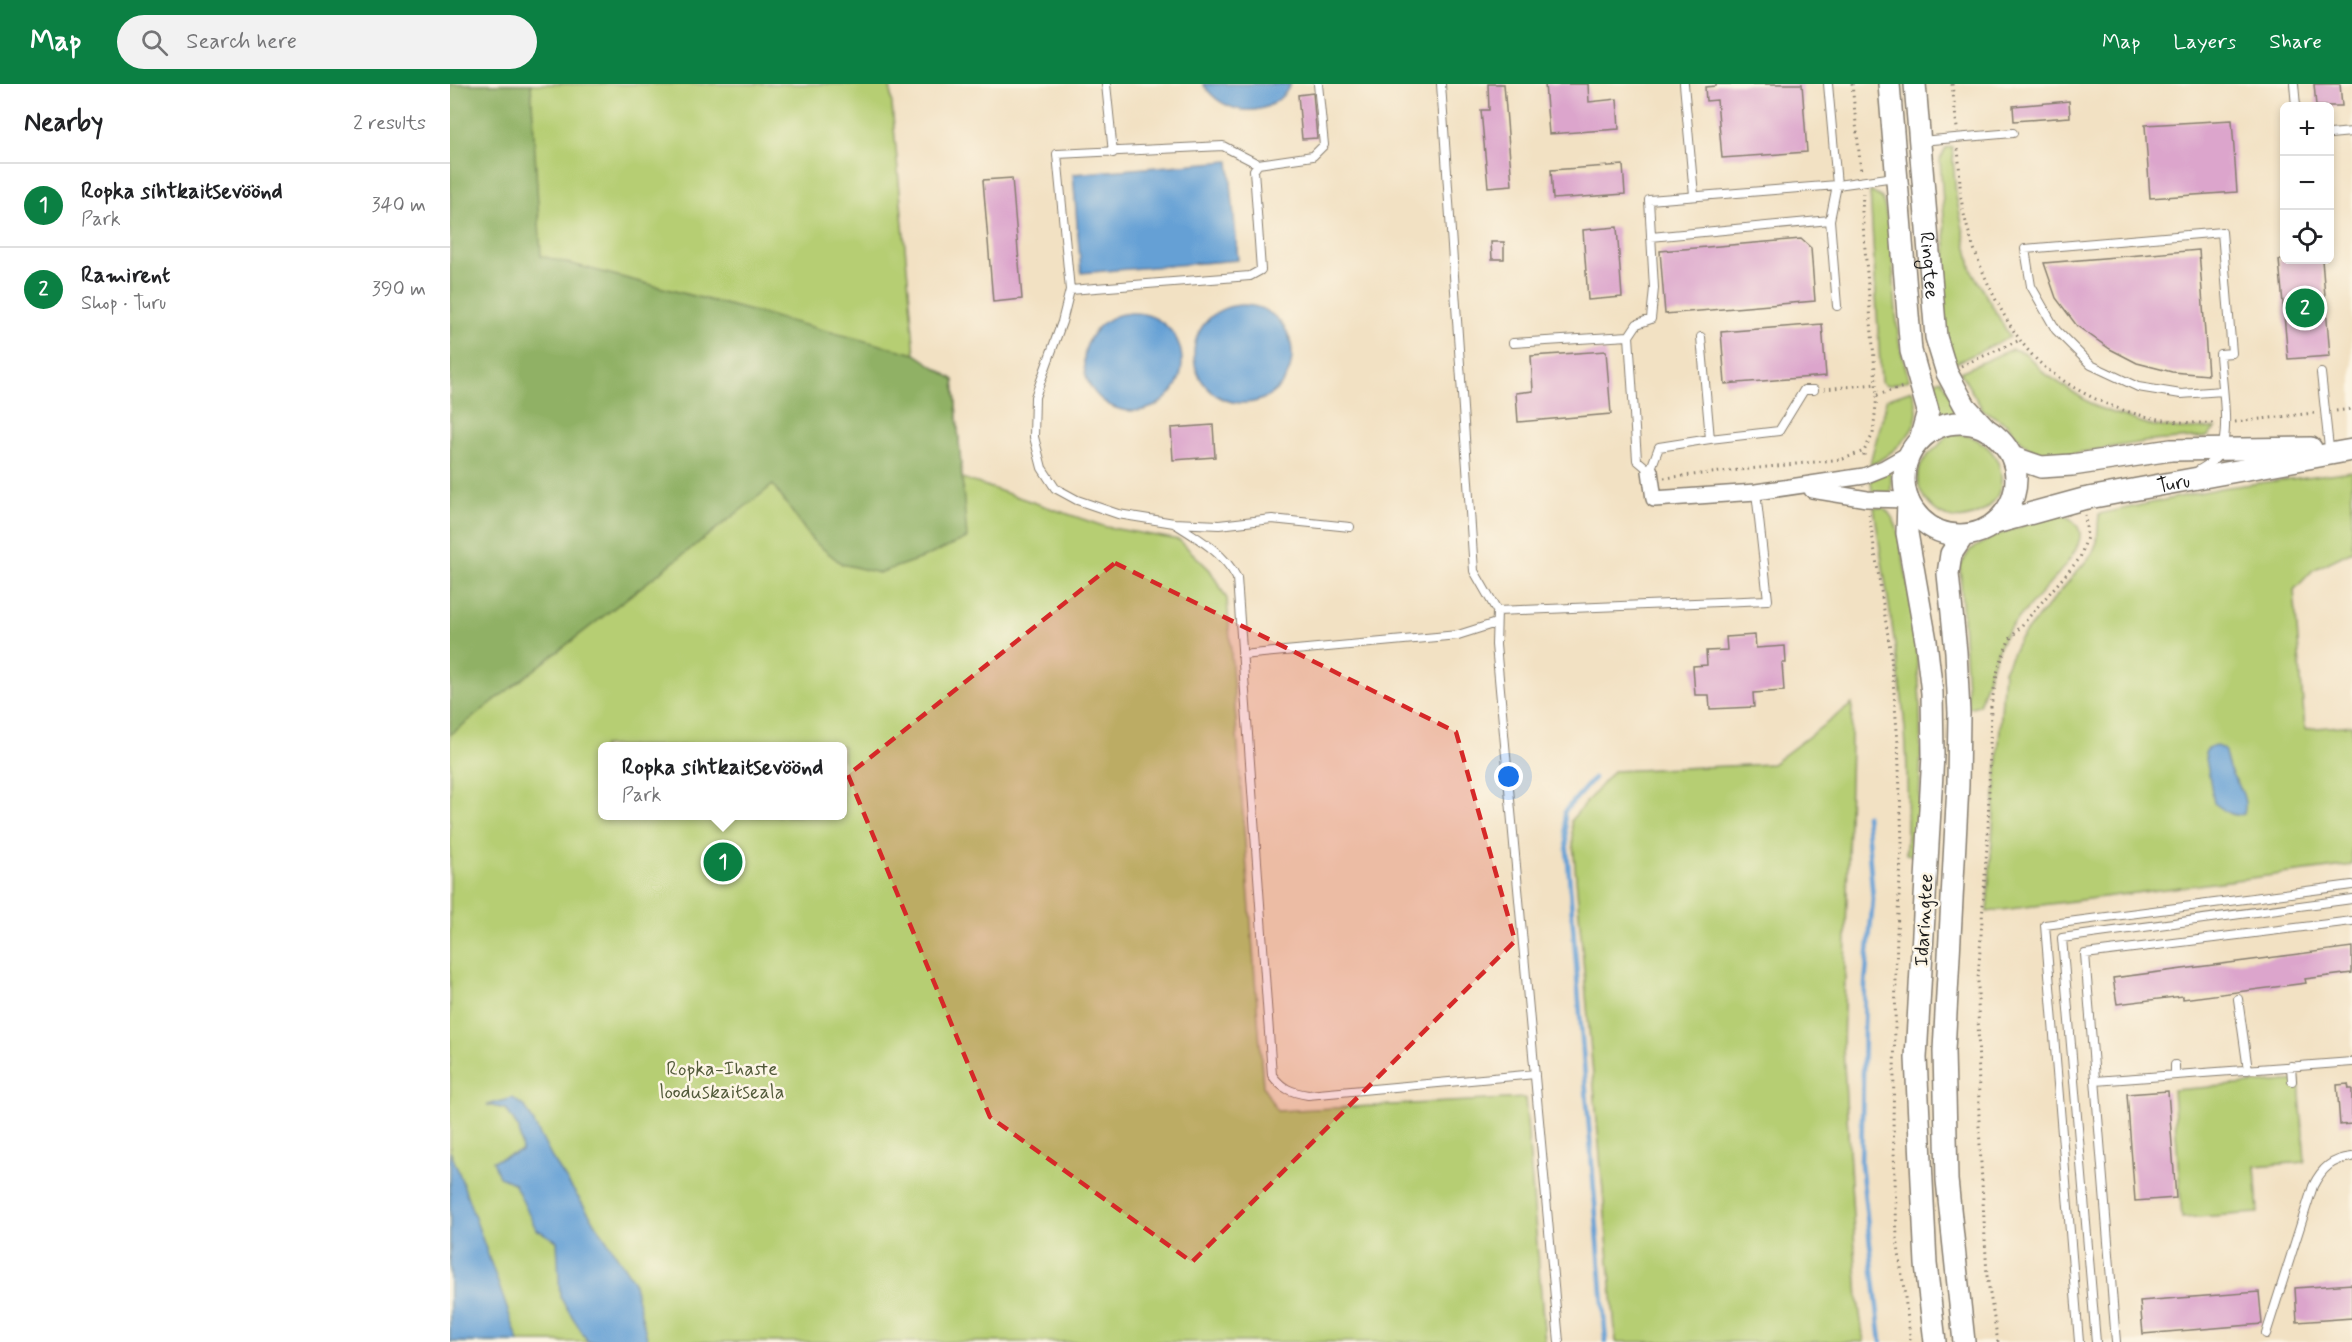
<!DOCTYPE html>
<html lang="en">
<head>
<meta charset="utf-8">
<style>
  body { margin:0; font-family:Mynerve,sans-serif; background:#f2f2f2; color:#202124 }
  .controls { position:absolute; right:18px; top:18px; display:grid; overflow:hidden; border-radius:9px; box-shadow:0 3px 9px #0003 }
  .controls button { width:54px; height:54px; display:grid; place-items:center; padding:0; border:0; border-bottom:2px solid #e0e0e0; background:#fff; color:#202124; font:30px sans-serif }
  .you { position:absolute; left:1059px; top:693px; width:21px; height:21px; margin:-15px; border:4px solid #fff; border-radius:50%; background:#1a73e8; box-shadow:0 0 0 9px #1a73e833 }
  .badge { display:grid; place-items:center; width:39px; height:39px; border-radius:50%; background:#0b8043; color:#fff; font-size:20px; font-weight:700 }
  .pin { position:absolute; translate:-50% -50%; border:3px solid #fff; box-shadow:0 2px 6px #0006 }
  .popup { position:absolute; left:148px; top:658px; width:249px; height:78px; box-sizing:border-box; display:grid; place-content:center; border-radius:9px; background:#fff; filter:drop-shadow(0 2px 4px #0005); font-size:20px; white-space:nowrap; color:#757577 }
  .popup b { font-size:22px; color:#202124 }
  .popup::after { content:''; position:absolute; left:50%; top:100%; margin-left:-12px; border:12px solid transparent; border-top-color:#fff }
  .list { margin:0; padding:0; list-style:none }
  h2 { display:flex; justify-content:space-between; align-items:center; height:78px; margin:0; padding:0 24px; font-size:26px }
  h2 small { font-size:20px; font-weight:400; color:#757577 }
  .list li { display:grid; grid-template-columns:39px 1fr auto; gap:18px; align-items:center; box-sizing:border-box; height:84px; padding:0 24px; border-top:2px solid #e0e0e0 }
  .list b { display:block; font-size:22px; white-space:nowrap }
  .list p { margin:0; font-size:20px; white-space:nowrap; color:#757577 }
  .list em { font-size:20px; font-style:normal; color:#757577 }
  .icon { flex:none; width:33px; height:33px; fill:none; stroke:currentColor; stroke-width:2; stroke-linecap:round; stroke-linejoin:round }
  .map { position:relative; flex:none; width:1902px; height:1258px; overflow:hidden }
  header { display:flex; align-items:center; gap:36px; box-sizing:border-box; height:84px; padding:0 30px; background:#0b8043; color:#fff }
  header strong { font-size:28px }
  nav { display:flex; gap:33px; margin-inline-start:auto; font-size:21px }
  .search { width:420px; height:54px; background:#f2f2f2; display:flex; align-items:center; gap:15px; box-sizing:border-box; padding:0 21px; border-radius:33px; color:#757577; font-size:22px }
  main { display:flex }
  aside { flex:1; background:#fff }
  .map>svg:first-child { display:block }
  .green { fill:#b6ce73; stroke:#697548; stroke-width:1.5; fill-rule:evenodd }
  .forest { fill:#90b165; stroke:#566640; stroke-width:1.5 }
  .water { fill:#65a0d5; stroke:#405e78; stroke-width:1.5 }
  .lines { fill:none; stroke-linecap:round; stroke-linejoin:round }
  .stream { stroke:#65a0d5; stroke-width:4.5 }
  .building { fill:#dca5cc }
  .lane-casing { stroke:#877e70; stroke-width:10 }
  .street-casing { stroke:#877e70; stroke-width:18 }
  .secondary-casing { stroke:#877e70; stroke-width:24 }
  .path { stroke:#877e70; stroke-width:3; stroke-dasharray:1.5 4.5; stroke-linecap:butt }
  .lane { stroke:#fff; stroke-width:8 }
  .street { stroke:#fff; stroke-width:15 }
  .secondary { stroke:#fff; stroke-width:21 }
  .marked { fill:#d62828; fill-opacity:0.2; stroke:#d62828; stroke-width:4.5; stroke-dasharray:12 8; stroke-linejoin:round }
  .labels { text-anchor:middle; stroke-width:5; stroke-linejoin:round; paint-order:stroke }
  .street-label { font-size:20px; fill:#1c1c1c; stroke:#fcf5e5 }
  .park-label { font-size:20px; fill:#525a3a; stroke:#fcf5e5 }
</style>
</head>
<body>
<header>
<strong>Map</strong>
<div class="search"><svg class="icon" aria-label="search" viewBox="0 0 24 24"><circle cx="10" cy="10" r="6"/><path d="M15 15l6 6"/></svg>Search here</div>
<nav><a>Map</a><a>Layers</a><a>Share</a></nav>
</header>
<main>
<aside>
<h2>Nearby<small>2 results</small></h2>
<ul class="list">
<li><span class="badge">1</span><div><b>Ropka sihtkaitsevöönd</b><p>Park</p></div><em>340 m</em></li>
<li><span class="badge">2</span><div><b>Ramirent</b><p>Shop · Turu</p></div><em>390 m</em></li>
</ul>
</aside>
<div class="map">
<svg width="1902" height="1258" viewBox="0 0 1902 1258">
  <rect width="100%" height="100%" fill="#fcf5e5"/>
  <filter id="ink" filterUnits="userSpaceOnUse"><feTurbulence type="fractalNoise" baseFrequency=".0167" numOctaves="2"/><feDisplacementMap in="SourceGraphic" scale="12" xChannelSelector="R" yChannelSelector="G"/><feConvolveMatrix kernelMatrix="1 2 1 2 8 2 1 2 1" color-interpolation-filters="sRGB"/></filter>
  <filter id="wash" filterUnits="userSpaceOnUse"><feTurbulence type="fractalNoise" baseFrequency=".008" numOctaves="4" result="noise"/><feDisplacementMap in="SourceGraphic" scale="24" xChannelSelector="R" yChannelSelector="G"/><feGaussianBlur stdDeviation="1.35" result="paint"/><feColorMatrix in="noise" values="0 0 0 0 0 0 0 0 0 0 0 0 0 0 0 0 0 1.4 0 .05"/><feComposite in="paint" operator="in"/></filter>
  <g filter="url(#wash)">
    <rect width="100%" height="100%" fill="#f2e1c3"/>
    <path class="green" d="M0,0H440L465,270L504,296L512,394L656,443L729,456L760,486L777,515L813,1002L827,1027L1075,1014L1095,1258H0ZM153,662H393V732H153Z
      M1502,63L1506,112L1522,187L1560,253L1504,280L1496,252L1494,225L1496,162L1490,76L1496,64Z
      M1420,107L1432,114C1446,159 1442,209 1449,256C1451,269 1456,283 1459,296L1437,302L1431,298Z
      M1562,265L1575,269L1594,289L1646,323L1699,341L1728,345L1766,344L1757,353L1700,357L1614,371L1591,368L1580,364L1569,355L1557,340L1533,326L1510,288Z
      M1492,295L1510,331L1492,334L1479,300Z
      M1462,306C1465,314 1468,322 1467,330C1465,353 1438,372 1420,382C1423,358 1434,340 1436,315Z
      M1498,349C1560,348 1571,425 1514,434C1504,436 1492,432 1484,425C1474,416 1466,403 1468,389C1471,370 1491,365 1498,349Z
      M1902,387V467L1863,486L1844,506L1855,645L1902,641V781L1537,828L1554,587L1569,556L1642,470L1647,458L1649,430L1771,404Z
      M1438,388L1441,390V407L1440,409L1422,408L1421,396Z
      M1424,423L1434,424C1449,437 1450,457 1453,474C1473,571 1474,674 1466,772L1456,770C1458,729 1458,687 1455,646C1449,571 1434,497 1424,423Z
      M1610,428C1619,434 1630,439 1630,451C1631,475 1569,529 1555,551C1544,568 1536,602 1529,621L1518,624L1510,482L1520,466L1547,451Z
      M1402,620L1393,964L1408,1216L1414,1258H1166L1121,736L1163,687L1322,680Z
      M1849,996L1855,1078L1805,1082L1808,1129L1732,1134L1723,1006Z"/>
    <path class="forest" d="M0,0H81L91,172L465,270L504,296L517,454L475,473L429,489L392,480L362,456L323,401L0,651Z"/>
    <path class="water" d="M753,0H841C821,37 774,33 753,0Z
      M779,77L788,176L631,189L623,90Z
      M744 270a49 49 0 1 1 98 0a49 49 0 1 1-98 0Z
      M634 278a49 49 0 1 1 98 0a49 49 0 1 1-98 0Z
      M1766,662L1774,665C1776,671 1777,678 1779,684C1786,699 1799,712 1794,730C1782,734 1774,726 1764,719L1755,669L1758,664Z
      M63,1014L76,1024L102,1074L183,1196L198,1258H138L110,1213L107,1157L86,1145L64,1099L49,1093L43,1077L72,1067L69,1045L56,1025L37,1021Z
      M0,1067L8,1086L69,1258H0Z"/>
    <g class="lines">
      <path class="stream" d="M1144,694L1114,728L1156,1258
        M1416,731L1423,815L1415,900L1411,1080L1431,1258"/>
    </g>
    <g id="blocks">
      <path class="building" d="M1038,0H1054L1062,101L1038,103L1031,26H1039Z
        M1095,0H1138L1139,18L1167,15L1169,45L1099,50Z
        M1266,0H1352L1357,68L1272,74L1267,16L1256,17L1255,3L1266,2Z
        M1864,0H1890L1892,22H1866Z
        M863,9L867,54L852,55L848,11Z
        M1619,17L1620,33L1564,37L1563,22Z
        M1782,36L1787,108L1700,114L1695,41Z
        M1173,81L1175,110L1103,115L1101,86Z
        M562,94L572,215L543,218L533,96Z
        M1167,143L1172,213L1138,216L1133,146Z
        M1351,155L1361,164L1365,217L1215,230L1210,167Z
        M1041,158H1054V175H1042Z
        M1749,166L1758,291L1722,288L1687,279L1660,265L1627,242L1606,214L1594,179Z
        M1829,176H1872L1880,272L1838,275Z
        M1372,240L1376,292L1275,300L1271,248Z
        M1156,267L1161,330L1068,338L1066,309L1083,307L1081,272Z
        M763,341L765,373L723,376L721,344Z
        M1305,551L1306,564L1335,562L1336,579H1332L1334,607L1303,609L1304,623L1260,625L1259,611H1245L1243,582L1257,581L1256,567L1277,566L1276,553Z
        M1902,863V889L1855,895L1856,899L1733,915V912L1667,920L1663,894Z
        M1898,1000L1899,1005H1902V1040L1890,1041L1887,1001Z
        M1718,1007L1726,1114L1685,1117L1677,1010Z
        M1902,1200V1234L1847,1238L1845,1204Z
        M1809,1208L1812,1240L1693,1250L1690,1217Z"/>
    </g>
  </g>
  <g filter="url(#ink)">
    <use href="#blocks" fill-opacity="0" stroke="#877e70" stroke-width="1.5"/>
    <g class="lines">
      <defs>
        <path id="lane" d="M656,0L663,69
          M991,0L1024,487L1047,527L1318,516L1306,408
          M1234,0L1244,111
          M1378,0L1387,101L1380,136L1387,222
          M1844,0L1846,22
          M1880,50L1902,48
          M1470,57L1563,49
          M808,80L804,86L811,186L800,192L620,206L607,70L773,62L808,80L863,72L874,61L868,0
          M1201,153L1380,136
          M620,206L612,238L585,313L584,353L592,384L605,404L627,416L668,430L724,439L769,441L822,435L900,443
          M1179,252L1187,376L1200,387L1209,363L1260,355L1251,253
          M1063,259L1179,252L1187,240L1201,235L1204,204L1199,116L1387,101L1445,93
          M1871,289L1879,364
          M1260,355L1329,347L1354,306H1364
          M1749,386C1758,381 1765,377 1770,368C1781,349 1771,293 1770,270L1782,269L1772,148L1575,165L1581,202L1606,246L1641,281L1688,303L1731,310L1773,307
          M724,439C748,454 774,469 787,494L822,991C832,1005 841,1008 858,1011L1085,990
          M1047,527L1046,561L1109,1258
          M792,571L1008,551L1046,539
          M1788,915L1798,986
          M1725,981V991
          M1841,982L1842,997
          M1645,997L1902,978
          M1816,1250L1863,1102C1872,1084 1882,1075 1902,1073
          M1629,1258L1595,841L1902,801
          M1646,1258L1612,854L1902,815
          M1666,1258L1635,870L1902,837"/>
        <path id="street" d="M1200,387L1204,415L1306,408L1414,392L1434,384L1460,369
          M1362,406L1417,415L1458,416"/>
        <g id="secondary">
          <path d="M1439,0L1461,267L1478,327L1470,356"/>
          <path id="s1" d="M1465,0L1486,253L1497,289L1515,322L1538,347"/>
          <circle cx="1510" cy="395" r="56"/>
          <path d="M1562,373L1591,383L1622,381L1721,366L1861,364"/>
          <path d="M1458,416L1457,449L1476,557L1482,609L1483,671L1466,974L1476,1180L1485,1258"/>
          <path id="s2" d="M1546,439L1633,415L1902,366"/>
          <path d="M1513,452L1501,470L1498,490L1506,568L1509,629L1508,701L1494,967L1497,1096L1514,1258"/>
        </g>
      </defs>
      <use href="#lane" class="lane-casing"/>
      <use href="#street" class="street-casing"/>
      <use href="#secondary" class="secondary-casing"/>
      <path class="path" d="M1402,0L1411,88
        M1502,0L1507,44
        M1508,65C1510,83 1509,102 1512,120C1520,168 1557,254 1596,284C1645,323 1703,341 1766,339
        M1413,109L1412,128L1427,311L1423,350L1414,367V376
        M1511,282L1570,256
        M1374,305L1426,300
        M1427,311L1454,303
        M1886,327L1902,325
        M1785,338L1864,329
        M1214,394L1393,375L1414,367
        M1419,430L1441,571L1448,659L1452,758L1447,847L1443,1037L1447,1154L1461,1258
        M1548,1258L1537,1192L1529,1042L1528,896L1538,747L1541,622L1548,585L1559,556L1630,474L1637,453L1635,431"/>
      <use href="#lane" class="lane"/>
      <use href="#street" class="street"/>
      <use href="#secondary" class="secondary"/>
    </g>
  </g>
  <path class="marked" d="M665,479L1006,648L1065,857L742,1178L540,1033L398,691Z"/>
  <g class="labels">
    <g class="street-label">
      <text dy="7" stroke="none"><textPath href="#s1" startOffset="182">Ringtee</textPath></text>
      <text dy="7" stroke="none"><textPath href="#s2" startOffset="182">Turu</textPath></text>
      <text transform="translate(1473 836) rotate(-87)" y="7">Idaringtee</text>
    </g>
    <g class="park-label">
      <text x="272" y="991">Ropka-Ihaste<tspan x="272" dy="23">looduskaitseala</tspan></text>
    </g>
  </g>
</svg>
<div class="controls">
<button>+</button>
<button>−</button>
<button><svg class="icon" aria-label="locate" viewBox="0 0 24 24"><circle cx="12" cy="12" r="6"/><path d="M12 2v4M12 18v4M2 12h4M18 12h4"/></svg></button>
</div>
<div class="you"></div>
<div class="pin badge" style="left:273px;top:778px">1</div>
<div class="popup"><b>Ropka sihtkaitsevöönd</b>Park</div>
<div class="pin badge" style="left:1855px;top:224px">2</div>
</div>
</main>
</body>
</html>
